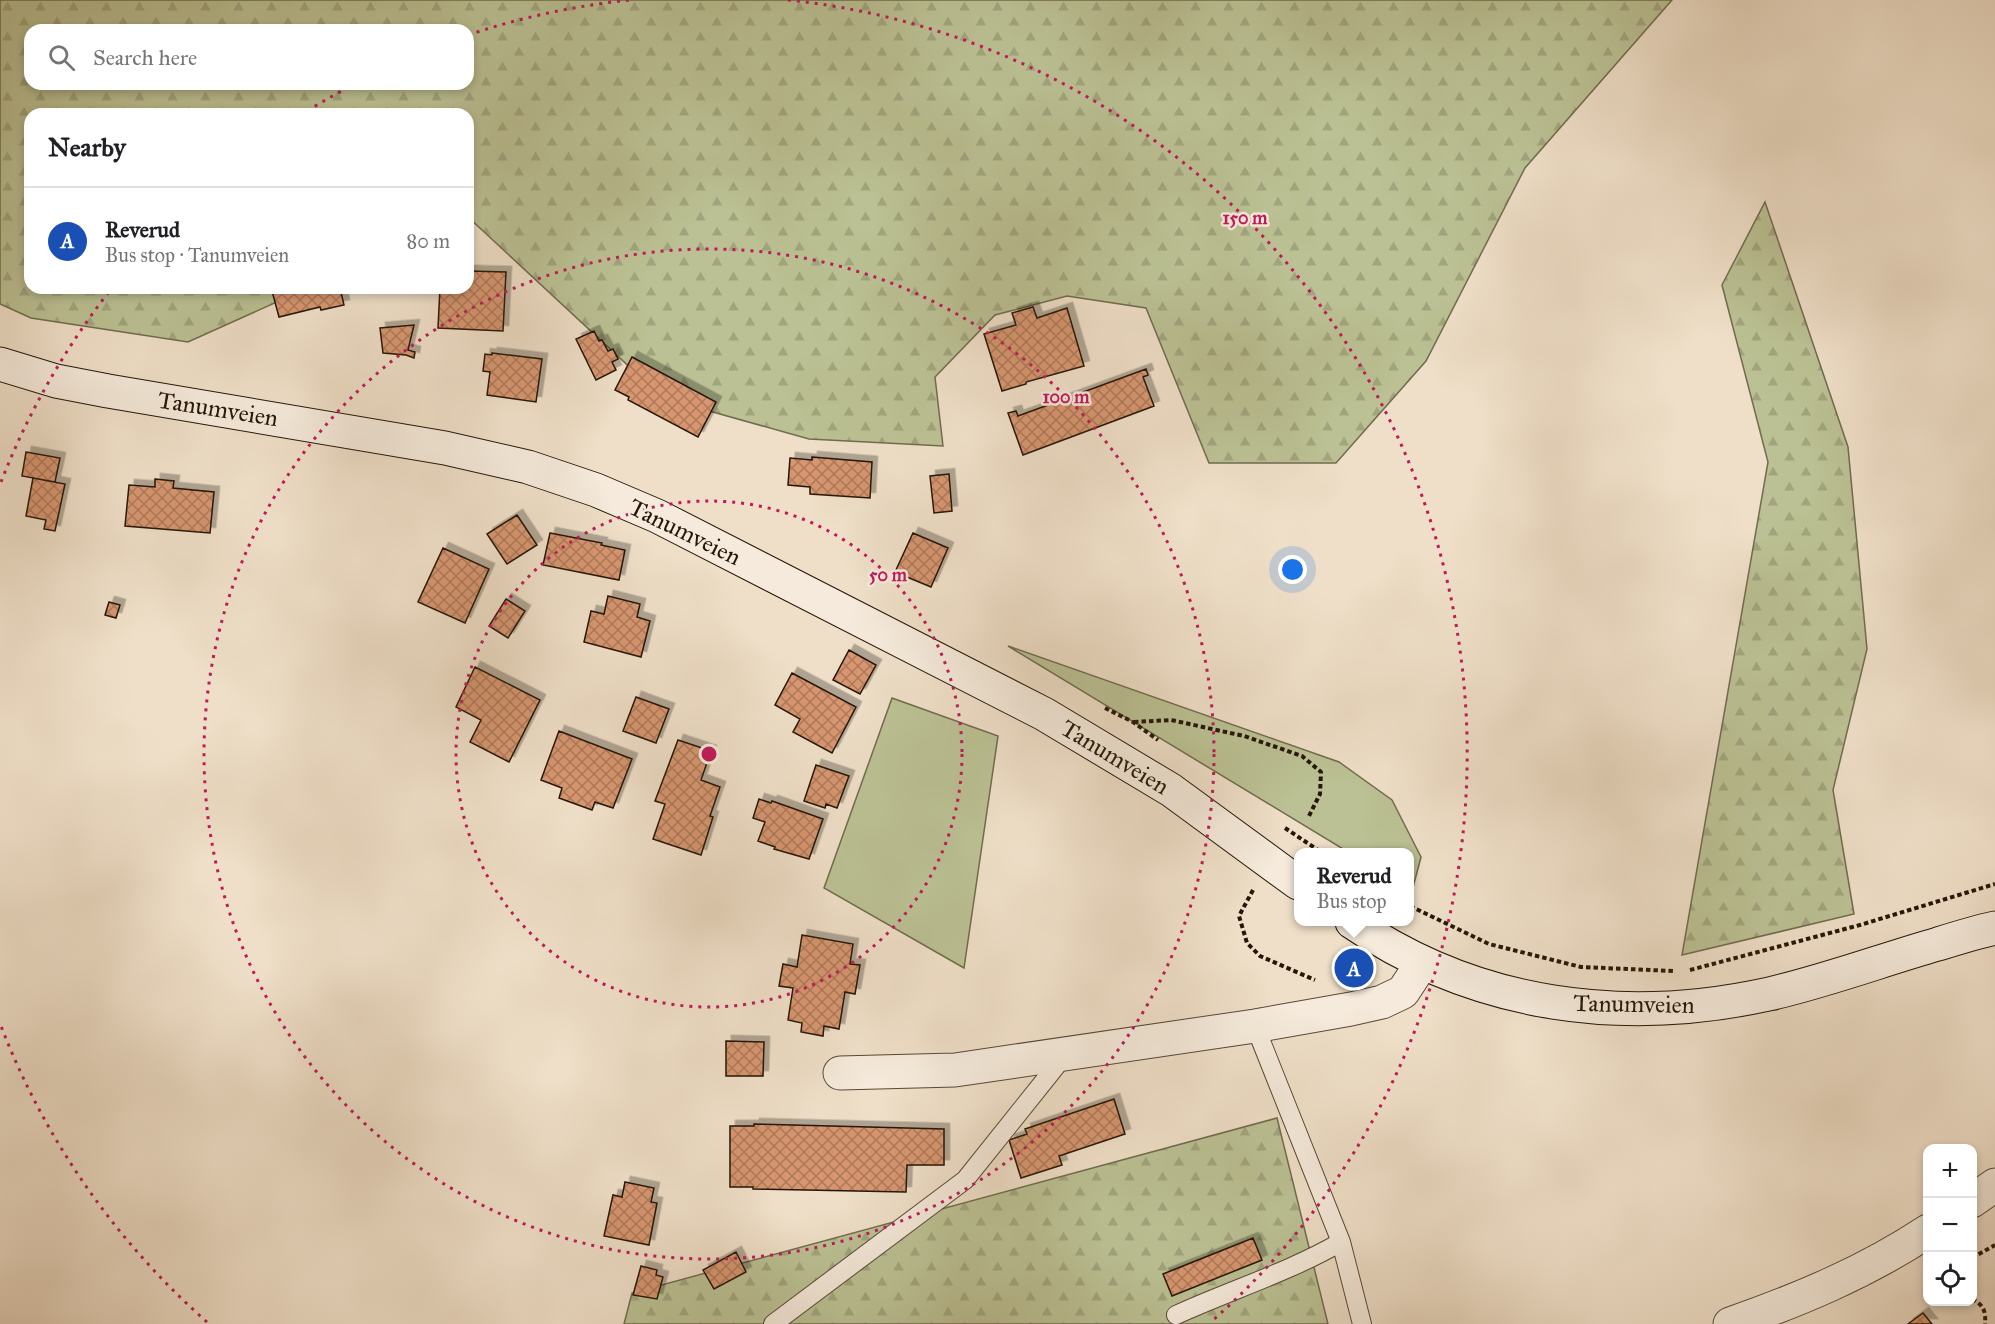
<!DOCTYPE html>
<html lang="en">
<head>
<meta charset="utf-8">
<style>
  body { margin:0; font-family:"IM FELL Great Primer",serif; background:#f6f6f6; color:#202124 }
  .controls { position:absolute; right:18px; bottom:18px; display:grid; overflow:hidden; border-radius:12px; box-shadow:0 3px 9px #0003 }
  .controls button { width:54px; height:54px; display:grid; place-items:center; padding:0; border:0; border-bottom:2px solid #e0e0e0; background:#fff; color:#202124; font:30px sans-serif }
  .you { position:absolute; left:1293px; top:570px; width:21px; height:21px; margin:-15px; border:4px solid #fff; border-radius:50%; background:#1a73e8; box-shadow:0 0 0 9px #1a73e833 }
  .badge { display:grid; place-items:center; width:39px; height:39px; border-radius:50%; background:#1a73e8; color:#fff; font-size:20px; font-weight:700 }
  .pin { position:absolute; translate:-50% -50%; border:3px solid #fff; box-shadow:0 2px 6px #0006 }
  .popup { position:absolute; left:1294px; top:848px; width:120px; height:78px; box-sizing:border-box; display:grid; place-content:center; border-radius:12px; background:#fff; filter:drop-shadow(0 2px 4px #0005); font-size:20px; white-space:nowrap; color:#757577 }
  .popup b { font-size:22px; color:#202124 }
  .popup::after { content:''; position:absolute; left:50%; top:100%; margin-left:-12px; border:12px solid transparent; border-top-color:#fff }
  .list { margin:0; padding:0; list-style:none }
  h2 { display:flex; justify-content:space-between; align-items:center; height:78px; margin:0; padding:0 24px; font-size:26px }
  h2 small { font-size:20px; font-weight:400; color:#757577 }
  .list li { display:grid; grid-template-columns:39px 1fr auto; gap:18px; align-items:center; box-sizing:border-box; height:108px; padding:0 24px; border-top:2px solid #e0e0e0 }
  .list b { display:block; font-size:22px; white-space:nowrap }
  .list p { margin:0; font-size:20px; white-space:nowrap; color:#757577 }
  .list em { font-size:20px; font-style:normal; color:#757577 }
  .icon { flex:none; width:33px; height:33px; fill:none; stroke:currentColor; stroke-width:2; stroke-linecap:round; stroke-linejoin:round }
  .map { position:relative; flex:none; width:1995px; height:1324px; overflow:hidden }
  .search { position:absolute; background:#fff; box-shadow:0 3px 9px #0003; left:24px; top:24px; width:450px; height:66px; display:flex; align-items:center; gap:15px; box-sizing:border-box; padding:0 21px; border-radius:18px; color:#757577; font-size:22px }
  .panel { position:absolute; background:#fff; box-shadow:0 3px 9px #0003; left:24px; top:108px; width:450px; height:186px; border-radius:18px }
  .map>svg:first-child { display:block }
  .green { fill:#bbc194; stroke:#706c4e; stroke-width:1.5 }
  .forest { fill:url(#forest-firs); stroke:#706c4e; stroke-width:1.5; fill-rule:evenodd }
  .building { fill:url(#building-cross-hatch); stroke:#251607; stroke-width:1.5; filter:url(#shadow) }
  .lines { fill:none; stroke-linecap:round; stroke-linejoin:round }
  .service-casing { stroke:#584837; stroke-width:20 }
  .minor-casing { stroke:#584837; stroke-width:35 }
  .secondary-casing { stroke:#251607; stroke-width:35 }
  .path { stroke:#251607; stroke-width:4; stroke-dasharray:4.5 3; stroke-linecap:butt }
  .service { stroke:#f5eadb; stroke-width:18 }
  .minor { stroke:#f5eadb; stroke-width:33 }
  .secondary { stroke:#f5eadb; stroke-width:33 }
  .ring { fill:none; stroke:#c2185b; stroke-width:3; stroke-dasharray:3 6 }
  .labels { text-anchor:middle; stroke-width:5; stroke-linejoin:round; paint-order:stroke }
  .street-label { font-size:24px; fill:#251607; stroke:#f5eadb }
  .centre { fill:#c2185b; stroke:#f5eadb; stroke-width:3 }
  .ring-label { font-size:18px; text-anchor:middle; font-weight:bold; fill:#c2185b; stroke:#f5eadb; stroke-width:5; stroke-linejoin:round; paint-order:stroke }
</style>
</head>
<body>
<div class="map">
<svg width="1995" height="1324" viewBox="0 0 1995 1324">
  <defs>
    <pattern id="forest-firs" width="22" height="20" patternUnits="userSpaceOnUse" patternTransform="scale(1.5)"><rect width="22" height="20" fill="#bbc194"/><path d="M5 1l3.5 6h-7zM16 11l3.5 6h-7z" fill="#a1a57e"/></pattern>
    <pattern id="building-cross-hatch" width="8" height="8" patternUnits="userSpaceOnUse" patternTransform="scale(1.5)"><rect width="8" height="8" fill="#d79670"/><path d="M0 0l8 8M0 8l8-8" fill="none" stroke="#ae795a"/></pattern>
    <filter id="shadow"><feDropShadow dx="5.5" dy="-5.5" stdDeviation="0" flood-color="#0004"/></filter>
  </defs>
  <rect width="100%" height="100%" fill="#efdfc8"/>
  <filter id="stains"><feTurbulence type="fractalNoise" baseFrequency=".00333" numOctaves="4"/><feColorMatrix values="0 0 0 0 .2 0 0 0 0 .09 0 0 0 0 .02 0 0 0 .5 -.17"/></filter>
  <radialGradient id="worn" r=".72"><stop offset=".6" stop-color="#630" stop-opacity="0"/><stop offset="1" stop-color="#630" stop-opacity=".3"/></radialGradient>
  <path class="green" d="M1008,646L1339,762L1392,800L1421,857L1412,891L1410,889V852H1348Z
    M892,698L998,736L964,968L824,888Z"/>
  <path class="forest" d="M0,0H1672L1525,168L1426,361L1336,463H1209L1146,308L1067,296L995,315L935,377L943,446L809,439L663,398L468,217V114H30V288H308L188,342L31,318L0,304ZM30,30H468V84H30Z
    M1765,202L1848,447L1867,649L1833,790L1854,914L1682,955L1768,462L1722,285Z
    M1277,1118L1328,1324H624L632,1293Z"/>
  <path class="building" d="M468,271L506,272L503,331L438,328L440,288H468Z
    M283,288H340L344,305L321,310L320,307L279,317L272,291Z
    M1033,307L1037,318L1067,308L1084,366L1026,382V384L1002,391L984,334L1016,325L1012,313Z
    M414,325L408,350L415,352L414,358L406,355L383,353L380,328Z
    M594,331L599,341L602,340L608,351L613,349L618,359L612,362L616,370L596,380L576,339Z
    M492,353L542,359L536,402L487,395L490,372L483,371L485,354L492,355Z
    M632,357L716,402L698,437L628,400L629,397L615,390Z
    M1146,369L1148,375L1143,377L1154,406L1023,455L1008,413L1016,411L1018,416Z
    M26,452L60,458L55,482L22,476Z
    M812,457L872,462L870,498L810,494V487L788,485L790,458L812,460Z
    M949,474L952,511L934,513L930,476Z
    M33,478L65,484L55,531L44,529L46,520L26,516Z
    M155,479L174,481L173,488L214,492L210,533L125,526L129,485L155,487Z
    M517,515L537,545L507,564L487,534Z
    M550,533L602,543L601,545L625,550L619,580L543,565Z
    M913,533L948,548L931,587L895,572Z
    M443,548L489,569L465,623L418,602Z
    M608,596L640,604L637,617L650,621L641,657L584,642L591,611L604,614Z
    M506,599L525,611L508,638L489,626Z
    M109,602L120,605L116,618L105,615Z
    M849,650L876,665L860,694L833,680Z
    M475,667L540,700L509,762L470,742L481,720L456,707Z
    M792,673L856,707L832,753L793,732L800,719L775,705Z
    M636,697L669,709L656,743L623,731Z
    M559,731L632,759L613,808L595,802L592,810L559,798L562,788L541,780Z
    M678,740L711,751L701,780L720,787L710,816L713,817L701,855L653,839L665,804L655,801Z
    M816,765L849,776L837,808L826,804L825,808L804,801Z
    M759,799L771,803L772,801L823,819L809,859L774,849L775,847L758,841L765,822L753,818Z
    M802,935L853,944L850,964L860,965L855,994L845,992L839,1029L824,1026L823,1036L801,1032L802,1023L788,1020L793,988L779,986L783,964L797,967Z
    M726,1041L764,1042L763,1076H726Z
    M1114,1099L1125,1134L1059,1156L1062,1165L1021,1178L1009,1140L1027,1134L1025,1129Z
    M754,1124L944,1129V1165H907L906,1192L753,1189V1187H730V1126H754Z
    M625,1182L654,1188L651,1202L657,1203L649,1245L604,1236L613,1195L622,1197Z
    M1253,1238L1262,1260L1172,1296L1163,1274Z
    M736,1252L746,1272L714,1289L703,1270Z
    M641,1266L657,1270L656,1275L663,1277L657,1299L633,1295Z
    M1923,1313L1932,1324H1908Z"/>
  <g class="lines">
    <defs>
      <path id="service" d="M1255,1026L1341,1242L1362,1324
        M1176,1315C1231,1290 1289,1272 1341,1242
        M773,1324L965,1180L1065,1055"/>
      <path id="minor" d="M840,1073L955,1070L1255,1026L1351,1009L1382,1002L1403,992L1422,963
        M1972,1201L1995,1185
        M1730,1324C1799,1300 1866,1272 1928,1231"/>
      <path id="secondary" d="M0,364L56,381L108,391L445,448L528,467L596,490L657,516L1044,714L1171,790L1298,883
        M1352,922C1476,1007 1623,1026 1769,994C1826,981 1882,960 1938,944C1957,938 1976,932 1995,928"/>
    </defs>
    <use href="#service" class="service-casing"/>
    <use href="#minor" class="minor-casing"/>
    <use href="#secondary" class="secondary-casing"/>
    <path class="path" d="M1105,708L1133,722L1158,740
      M1134,722L1171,720L1244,736L1302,756L1321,772L1320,794L1308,818
      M1285,828L1321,852
      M1253,890L1239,916L1247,943L1260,956L1315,980
      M1410,906L1489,944L1581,967L1673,971
      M1690,970L1860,925L1995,884
      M1972,1258L1995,1245
      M1972,1299C1984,1305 1986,1312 1985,1324"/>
    <use href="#service" class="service"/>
    <use href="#minor" class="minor"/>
    <use href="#secondary" class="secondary"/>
  </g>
  <g class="ring">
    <circle cx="709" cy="754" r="253"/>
    <circle cx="709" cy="754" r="505"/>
    <path d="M207 1322A758 758 0 0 1 1 1026M1 482A758 758 0 0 1 108 293M307 111A758 758 0 0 1 353 85M468 35A758 758 0 0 1 630 0M788 0A758 758 0 0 1 1211 1322"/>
  </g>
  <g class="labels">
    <g class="street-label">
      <text transform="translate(218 409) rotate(9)" y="8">Tanumveien</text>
      <text transform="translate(685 532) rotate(26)" y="8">Tanumveien</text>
      <text transform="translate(1115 757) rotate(31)" y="8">Tanumveien</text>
      <text transform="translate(1634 1004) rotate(1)" y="8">Tanumveien</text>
    </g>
  </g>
  <circle cx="709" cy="754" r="9" class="centre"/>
  <g class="ring-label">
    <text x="1245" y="224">150 m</text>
    <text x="1066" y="403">100 m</text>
    <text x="888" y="581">50 m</text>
  </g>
  <rect width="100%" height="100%" filter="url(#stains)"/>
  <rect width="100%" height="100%" fill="url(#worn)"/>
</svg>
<div class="controls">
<button>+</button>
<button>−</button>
<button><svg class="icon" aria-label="locate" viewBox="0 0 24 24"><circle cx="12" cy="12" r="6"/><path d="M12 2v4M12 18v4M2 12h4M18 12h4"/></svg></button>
</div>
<div class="you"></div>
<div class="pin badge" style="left:1354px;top:968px;background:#1a4fb4">A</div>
<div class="popup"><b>Reverud</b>Bus stop</div>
<div class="search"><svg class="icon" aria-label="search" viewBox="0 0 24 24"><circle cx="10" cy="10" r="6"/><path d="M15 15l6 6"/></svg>Search here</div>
<section class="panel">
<h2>Nearby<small></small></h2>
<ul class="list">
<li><span class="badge" style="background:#1a4fb4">A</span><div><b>Reverud</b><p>Bus stop · Tanumveien</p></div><em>80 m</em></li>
</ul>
</section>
</div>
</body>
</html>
